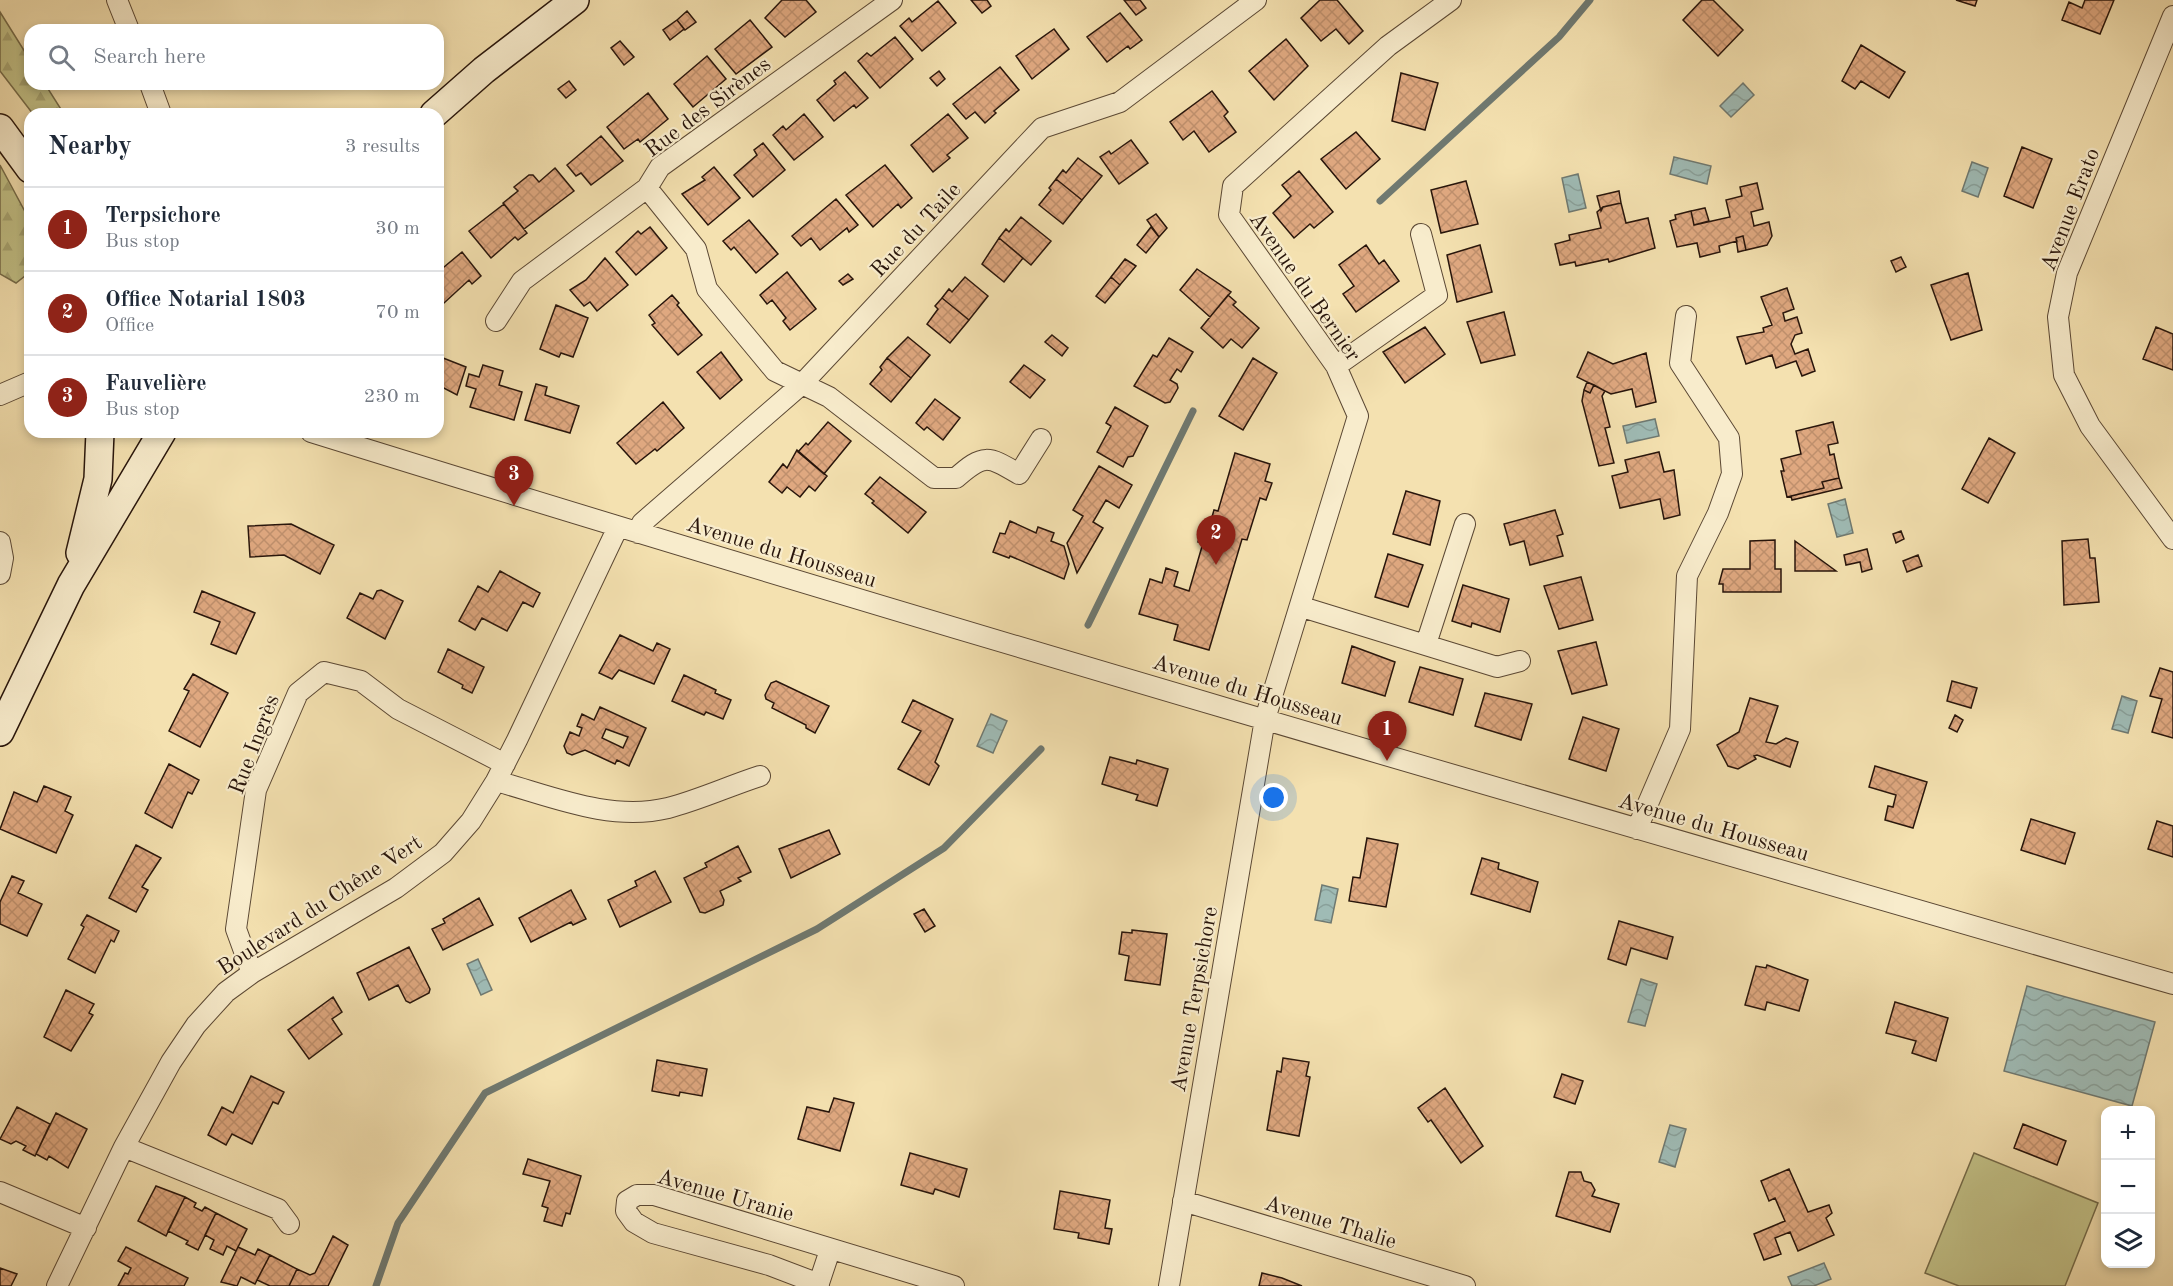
<!DOCTYPE html>
<html lang="en">
<head>
<meta charset="utf-8">
<style>
  body { margin:0; font-family:"Old Standard TT",serif; background:#f6f6f7; color:#1f2937 }
  .controls { position:absolute; right:18px; bottom:18px; display:grid; overflow:hidden; border-radius:12px; box-shadow:0 3px 9px #0003 }
  .controls button { width:54px; height:54px; display:grid; place-items:center; padding:0; border:0; border-bottom:2px solid #e0e1e3; background:#fff; color:#1f2937; font:30px sans-serif }
  .you { position:absolute; left:1274px; top:798px; width:21px; height:21px; margin:-15px; border:4px solid #fff; border-radius:50%; background:#1a73e8; box-shadow:0 0 0 9px #1a73e833 }
  .badge { display:grid; place-items:center; width:39px; height:39px; border-radius:50%; background:#8f2418; color:#fff; font-size:20px; font-weight:700 }
  .pin { position:absolute; translate:-50% -50px; filter:drop-shadow(0 2px 3px #0008) }
  .pin::after { content:''; position:absolute; top:32px; width:21px; height:18px; background:inherit; clip-path:polygon(0 0,100% 0,50% 100%) }
  .list { margin:0; padding:0; list-style:none }
  h2 { display:flex; justify-content:space-between; align-items:center; height:78px; margin:0; padding:0 24px; font-size:26px }
  h2 small { font-size:20px; font-weight:400; color:#747a83 }
  .list li { display:grid; grid-template-columns:39px 1fr auto; gap:18px; align-items:center; box-sizing:border-box; height:84px; padding:0 24px; border-top:2px solid #e0e1e3 }
  .list b { display:block; font-size:22px; white-space:nowrap }
  .list p { margin:0; font-size:20px; white-space:nowrap; color:#747a83 }
  .list em { font-size:20px; font-style:normal; color:#747a83 }
  .icon { flex:none; width:33px; height:33px; fill:none; stroke:currentColor; stroke-width:2; stroke-linecap:round; stroke-linejoin:round }
  .map { position:relative; flex:none; width:2173px; height:1286px; overflow:hidden }
  .search { position:absolute; background:#fff; box-shadow:0 3px 9px #0003; left:24px; top:24px; width:420px; height:66px; display:flex; align-items:center; gap:15px; box-sizing:border-box; padding:0 21px; border-radius:18px; color:#747a83; font-size:22px }
  .panel { position:absolute; background:#fff; box-shadow:0 3px 9px #0003; left:24px; top:108px; width:420px; height:330px; border-radius:18px }
  .map>svg:first-child { display:block }
  .forest { fill:url(#forest-firs); stroke:#756b49; stroke-width:1.5 }
  .pitch { fill:#c2c187; stroke:#756b49; stroke-width:1.5 }
  .water { fill:url(#water-waves); stroke:#6f7971; stroke-width:1.5 }
  .lines { fill:none; stroke-linecap:round; stroke-linejoin:round }
  .stream { stroke:#6f7971; stroke-width:7 }
  .building { fill:url(#building-cross-hatch); stroke:#28150b; stroke-width:1.5; fill-rule:evenodd }
  .minor-casing { stroke:#5b4834; stroke-width:22 }
  .secondary-casing { stroke:#28150b; stroke-width:30 }
  .minor { stroke:#f8eccc; stroke-width:20 }
  .secondary { stroke:#f8eccc; stroke-width:27 }
  .labels { text-anchor:middle; stroke-width:4.5; stroke-linejoin:round; paint-order:stroke }
  .street-label { font-size:22px; fill:#28150b; stroke:#f8eccc }
</style>
</head>
<body>
<div class="map">
<svg width="2173" height="1286" viewBox="0 0 2173 1286">
  <defs>
    <pattern id="forest-firs" width="22" height="20" patternUnits="userSpaceOnUse" patternTransform="scale(1.5)"><rect width="22" height="20" fill="#c2c187"/><path d="M5 1l3.5 6h-7zM16 11l3.5 6h-7z" fill="#a7a573"/></pattern>
    <pattern id="water-waves" width="16" height="10" patternUnits="userSpaceOnUse" patternTransform="scale(1.5)"><rect width="16" height="10" fill="#9fbbb5"/><path d="M0 5q4-4 8 0t8 0" fill="none" stroke="#89a09a"/></pattern>
    <pattern id="building-cross-hatch" width="8" height="8" patternUnits="userSpaceOnUse" patternTransform="scale(1.5)"><rect width="8" height="8" fill="#dfa880"/><path d="M0 0l8 8M0 8l8-8" fill="none" stroke="#bf906d"/></pattern>
  </defs>
  <rect width="100%" height="100%" fill="#f4e1b0"/>
  <filter id="stains"><feTurbulence type="fractalNoise" baseFrequency=".00333" numOctaves="4"/><feColorMatrix values="0 0 0 0 .2 0 0 0 0 .09 0 0 0 0 .02 0 0 0 .5 -.17"/></filter>
  <radialGradient id="worn" r=".72"><stop offset=".6" stop-color="#630" stop-opacity="0"/><stop offset="1" stop-color="#630" stop-opacity=".3"/></radialGradient>
  <path class="forest" d="M0,12L30,60V84H45L64,114H33L0,71Z
    M0,165L30,221V272L16,283L0,274Z"/>
  <path class="pitch" d="M1974,1153L2098,1203L2065,1286H1959L1925,1273Z"/>
  <path class="water" d="M1743,83L1754,95L1731,117L1720,106Z
    M1674,157L1711,166L1707,184L1670,174Z
    M1972,162L1988,168L1978,197L1962,191Z
    M1578,174L1586,208L1569,212L1562,178Z
    M1655,419L1659,436L1627,443L1623,426Z
    M1845,499L1853,533L1837,537L1828,504Z
    M2122,696L2137,701L2128,733L2112,729Z
    M991,714L1007,721L993,753L977,746Z
    M1322,885L1338,889L1331,923L1315,920Z
    M478,959L492,990L481,995L467,964Z
    M1641,979L1657,984L1645,1026L1628,1022Z
    M2027,986L2155,1022L2132,1106L2004,1071Z
    M1670,1125L1686,1129L1675,1167L1659,1162Z
    M1824,1263L1831,1279L1814,1286H1792L1788,1277Z"/>
  <g class="lines">
    <path class="stream" d="M1380,201L1559,37L1590,0
      M1088,625L1193,411
      M376,1286L398,1223L485,1093L817,929L944,848L1041,749"/>
  </g>
  <path class="building" d="M782,0H806L816,12L785,37L765,18Z
    M971,0H987L991,6L982,13Z
    M1124,0H1140L1146,8L1136,15Z
    M1320,0H1337L1363,31L1349,44L1336,29L1321,41L1301,18Z
    M1702,0H1713L1743,30L1718,56L1683,20Z
    M1956,0H1977L1975,6Z
    M2085,0H2114L2100,34L2062,20L2069,2L2082,8Z
    M938,1L956,23L922,51L900,26L909,18L912,22Z
    M687,11L696,22L685,30L677,20Z
    M1120,13L1142,40L1130,49L1128,46L1107,62L1087,37Z
    M677,20L684,29L670,40L663,30Z
    M750,20L772,47L736,74L715,49Z
    M1054,29L1069,49L1032,79L1016,56Z
    M895,37L913,59L880,88L858,61L867,53L871,56Z
    M1286,39L1308,66L1274,100L1249,71Z
    M620,41L634,57L624,65L611,48Z
    M1861,45L1905,72L1889,98L1861,81L1855,89L1842,81Z
    M707,56L726,79L693,107L674,84Z
    M1000,67L1019,90L994,111L996,113L985,123L975,112L966,119L953,104Z
    M939,71L945,79L937,86L930,78Z
    M845,72L868,98L856,108L854,105L834,121L817,100L836,84L834,81Z
    M1401,73L1438,83L1425,130L1392,121Z
    M569,81L576,90L566,98L558,89Z
    M1212,91L1228,112L1224,116L1236,132L1209,152L1194,131L1183,140L1170,122Z
    M648,93L668,119L640,142L638,139L624,149L607,127Z
    M804,114L823,137L794,160L773,135L783,126L786,130Z
    M948,114L968,138L947,155L950,158L933,172L911,145Z
    M1356,132L1380,159L1346,189L1321,159Z
    M601,136L623,161L591,185L581,173L576,176L567,165Z
    M1131,140L1148,163L1119,184L1100,157L1109,151L1111,154Z
    M763,143L785,170L753,197L734,175L757,155L754,150Z
    M2022,147L2052,159L2033,208L2004,196Z
    M1078,158L1102,176L1082,200L1056,179L1063,170L1066,173Z
    M885,165L912,198L901,208L898,204L873,227L846,195Z
    M714,167L740,198L708,225L682,194L705,180L702,177Z
    M555,168L574,191L524,229L503,203L518,191L514,187L529,175H533L539,182Z
    M1299,171L1333,212L1314,228L1310,224L1294,238L1273,213L1291,196L1282,185Z
    M1056,179L1082,200L1063,224L1039,205L1051,190L1049,188Z
    M1466,181L1478,224L1441,233L1431,190Z
    M1757,183L1763,209L1751,212L1754,226L1769,222L1772,236L1767,245L1746,250L1743,236L1736,238L1737,241L1719,246L1720,252L1700,257L1697,243L1677,247L1670,221L1676,219L1675,215L1691,211L1694,225L1730,217L1726,200L1742,196L1740,187Z
    M1619,191L1621,203L1603,207L1601,211L1597,196Z
    M836,199L858,225L849,232L847,228L820,250L811,238L801,246L792,236Z
    M1621,203L1626,223L1648,218L1655,248L1609,262L1608,259L1576,266L1575,262L1560,265L1555,244L1570,240L1569,235L1601,228L1597,212L1603,207Z
    M504,204L527,233L518,240L515,237L491,258L469,231Z
    M1705,208L1709,221L1694,225L1691,211Z
    M1156,214L1167,228L1159,237L1147,220Z
    M1021,217L1051,241L1031,265L999,238L1006,229L1009,232Z
    M749,220L778,254L756,273L734,247L731,250L723,241Z
    M650,227L667,248L636,275L616,252L638,231L641,234Z
    M1151,227L1159,237L1146,253L1137,245Z
    M1743,236L1746,250L1738,252L1736,238Z
    M999,238L1023,258L1004,282L982,264Z
    M1366,245L1379,264L1384,260L1399,281L1356,312L1343,294L1354,286L1339,265Z
    M1480,245L1492,292L1457,302L1447,255Z
    M462,252L481,276L472,284L469,280L444,303L438,296V272Z
    M1901,257L1906,267L1896,272L1891,261Z
    M605,258L628,285L597,311L590,302L584,306L570,290L586,280Z
    M1125,259L1136,266L1120,285L1111,277Z
    M1197,269L1231,292L1210,317L1180,290Z
    M787,272L816,309L790,330L783,321L786,318L772,300L767,304L760,295Z
    M1968,273L1982,330L1951,340L1931,285Z
    M848,274L853,279L843,285L839,281Z
    M965,277L988,296L969,320L942,298L949,289L952,292Z
    M1111,277L1120,285L1105,303L1096,296Z
    M1787,288L1794,309L1783,313L1785,321L1797,317L1802,333L1795,335L1791,344L1795,354L1808,349L1815,371L1802,376L1796,361L1776,368L1772,355L1746,364L1737,337L1764,332L1763,328L1772,325L1761,297Z
    M672,295L679,303L677,305L702,335L678,355L652,325L655,323L649,315Z
    M1228,295L1236,302L1233,305L1259,328L1242,348L1231,339L1223,348L1201,328Z
    M942,298L969,320L950,343L927,324L938,309L935,306Z
    M556,305L588,318L573,357L561,353L559,357L540,349Z
    M1504,312L1515,355L1481,363L1467,322Z
    M1425,327L1445,354L1405,383L1383,352Z
    M2156,327L2173,334V370L2143,359Z
    M1052,335L1068,348L1062,356L1045,342Z
    M908,337L930,355L911,378L887,358Z
    M1169,338L1193,352L1181,372L1177,369L1170,380L1177,384L1178,388L1170,402L1165,403L1134,386L1153,355L1157,357Z
    M438,346L441,347L438,356L466,367L457,395L438,385Z
    M721,352L742,380L720,399L697,372Z
    M1588,352L1613,364L1646,353L1656,402L1636,407L1632,389L1611,394L1577,377Z
    M887,358L911,378L891,402L870,384L882,370L880,367Z
    M1253,358L1277,373L1243,430L1219,416Z
    M483,365L503,371L499,385L522,392L514,420L470,407L476,389L466,386L469,374L479,377Z
    M1024,365L1045,380L1030,398L1010,382Z
    M1587,382L1594,385L1590,393L1584,390Z
    M536,384L547,387L545,395L579,406L570,433L525,420Z
    M1594,385L1605,391L1602,396L1610,427L1605,428L1614,463L1599,466L1582,401L1584,390L1590,393Z
    M935,399L960,418L943,440L927,427L924,430L916,423Z
    M663,402L684,428L657,451L655,449L636,464L617,443Z
    M1115,407L1148,426L1133,456L1128,457L1123,467L1097,452L1111,426L1106,423Z
    M828,422L851,441L824,474L798,452L806,443L808,445Z
    M1833,422L1838,443L1828,445L1830,455L1834,454L1839,478L1822,482L1824,488L1787,497L1781,471H1784L1781,459L1801,454L1796,431Z
    M1989,438L2015,453L1988,503L1962,489Z
    M797,450L827,476L815,491L809,486L800,497L787,487L782,493L769,482L783,464L787,468Z
    M1659,452L1664,472L1674,470L1680,515L1664,519L1660,499L1620,508L1612,476L1628,472L1625,460Z
    M1235,453L1270,464L1265,481L1272,483L1266,500L1260,498L1247,540L1242,539L1209,650L1174,640L1178,625L1139,614L1150,579L1162,583L1166,568L1178,572L1174,586L1189,591L1203,543L1198,542L1202,529L1208,531L1214,510L1218,511Z
    M1099,466L1132,485L1119,508L1106,500L1093,522L1103,528L1077,573L1067,543L1083,516L1073,510Z
    M880,477L926,512L908,533L872,503L874,501L865,494Z
    M1839,478L1842,488L1792,500L1791,496L1824,488L1822,482Z
    M1406,491L1440,501L1430,545L1393,534Z
    M1555,510L1563,534L1557,536L1563,556L1530,565L1524,541L1510,545L1504,524Z
    M1010,521L1036,533L1038,527L1054,533L1051,541L1064,546L1069,564L1064,579L1010,556L1009,558L993,552L1000,533L1005,534Z
    M291,524L334,545L320,574L284,555L250,557L248,526Z
    M1901,531L1904,539L1896,543L1893,534Z
    M2088,539L2090,558H2095L2099,602L2064,605L2062,541Z
    M1775,540V569H1781V592H1723V584H1719L1723,569H1750V541Z
    M1795,541L1836,571H1795Z
    M1867,549L1872,569L1862,572L1860,562L1846,565L1844,555Z
    M1388,554L1423,565L1408,607L1375,597Z
    M1918,555L1922,566L1907,572L1903,561Z
    M500,571L540,593L533,607L523,602L507,631L482,618L475,630L459,621L478,586L488,592Z
    M1581,577L1593,620L1559,629L1544,586Z
    M1463,585L1509,599L1500,632L1472,623L1471,627L1452,621Z
    M381,590L403,601L385,639L347,618L360,593L373,599L377,591Z
    M202,591L255,613L236,654L211,644L220,622L194,612Z
    M620,635L653,651L657,643L670,649L654,684L619,670L612,679L599,673Z
    M1596,642L1607,685L1572,694L1558,651Z
    M1352,646L1395,662L1385,696L1342,683Z
    M448,649L484,667L472,693L462,688L463,685L438,672Z
    M1420,667L1463,679L1453,715L1409,702Z
    M2160,668L2173,672V738L2152,732L2162,699L2150,696Z
    M193,674L228,693L200,747L169,731L189,691L184,689Z
    M684,675L716,690L715,693L731,700L723,719L706,712L704,715L672,701Z
    M776,681L829,706L815,733L806,728V725L772,708L774,703L766,699L765,695L771,683Z
    M1952,681L1977,688L1971,708L1947,701Z
    M1485,693L1532,704L1521,740L1475,726Z
    M1750,698L1778,706L1766,742L1776,744L1786,738L1798,742L1790,767L1757,755L1754,756L1756,759L1738,769L1728,766L1717,745L1739,732Z
    M913,700L953,719L935,762L939,766L929,785L898,769L921,731L902,722Z
    M600,707L646,728L629,766L617,760L615,764L585,750L572,755L567,753L564,746L570,732L579,736L582,728L577,726L582,714L594,720ZM606,729L628,737L623,748L602,738Z
    M1955,715L1963,720L1957,732L1949,728Z
    M1583,717L1619,729L1606,771L1569,759Z
    M1110,757L1136,764L1137,760L1168,769L1157,806L1136,800L1138,795L1102,784Z
    M169,764L199,780L192,794L188,792L172,828L145,813Z
    M1875,766L1927,782L1913,828L1885,820L1888,806L1893,807L1896,795L1869,787Z
    M44,786L71,797L65,811L73,815L56,853L0,829L14,792L37,802Z
    M2031,819L2075,833L2065,864L2021,850Z
    M2157,821L2173,826V857L2148,849Z
    M829,830L840,854L791,878L779,849Z
    M1367,838L1398,844L1386,907L1349,901L1353,877L1360,878Z
    M136,845L161,858L142,887L148,890L136,912L109,898Z
    M738,846L751,872L738,878L741,881L720,891L724,900L723,905L705,913L700,912L684,878L707,867L705,863Z
    M1482,858L1499,863L1498,869L1538,882L1530,912L1471,894Z
    M655,871L671,902L620,927L608,900L637,886L635,881Z
    M12,876L24,881L18,893L42,904L27,936L0,924V902Z
    M571,890L586,919L573,925L571,922L531,942L519,918Z
    M479,898L493,925L443,950L432,929L445,923L443,919Z
    M924,909L935,926L925,932L914,914Z
    M87,915L119,931L114,942L111,940L95,973L68,959L84,927L81,925Z
    M1619,921L1673,937L1667,959L1631,948L1626,965L1608,959Z
    M1132,930L1167,934L1160,985L1125,980L1129,956L1119,954L1122,932L1132,933Z
    M409,947L430,989L429,993L410,1003L406,1001L398,985L369,1000L357,973Z
    M1767,965L1808,980L1799,1011L1767,1002L1765,1010L1745,1005L1756,966L1766,968Z
    M66,990L94,1004L89,1013L93,1015L71,1051L44,1037Z
    M333,997L342,1012L332,1019L342,1034L309,1059L288,1030Z
    M1895,1002L1948,1018L1936,1061L1912,1053L1916,1041L1886,1033Z
    M1283,1058L1309,1062L1306,1076L1310,1077L1299,1136L1267,1130L1277,1071L1281,1072Z
    M657,1060L707,1069L702,1096L680,1092L679,1096L652,1091Z
    M1562,1074L1583,1081L1575,1104L1554,1097Z
    M251,1076L284,1092L278,1104L273,1102L252,1144L232,1134L226,1145L208,1135L222,1107L233,1113Z
    M1445,1088L1483,1146L1461,1163L1431,1120L1428,1122L1418,1108Z
    M834,1098L854,1103L840,1151L798,1139L807,1107L829,1112Z
    M17,1107L50,1124L35,1156L23,1150L26,1146L16,1141L11,1144L0,1139Z
    M56,1113L87,1129L68,1168L49,1156L47,1160L36,1154Z
    M2023,1124L2066,1141L2057,1165L2014,1148Z
    M910,1153L967,1169L959,1197L935,1189L933,1194L901,1185Z
    M528,1159L581,1176L570,1214L566,1213L562,1226L544,1221L548,1208L542,1206L550,1181L523,1174Z
    M1789,1169L1808,1212L1829,1205L1832,1213L1826,1218L1834,1235L1798,1251L1790,1232L1775,1238L1781,1254L1764,1260L1754,1234L1785,1221L1775,1198L1769,1201L1761,1181Z
    M1569,1172H1581L1584,1181L1591,1183L1595,1190L1592,1196L1619,1204L1610,1232L1556,1216Z
    M156,1186L185,1197L166,1236L138,1221Z
    M1060,1191L1110,1200L1105,1228L1112,1229L1109,1244L1078,1238L1079,1233L1054,1229Z
    M185,1197L196,1203L194,1207L202,1211L205,1207L216,1213L198,1250L186,1244L188,1241L168,1231Z
    M216,1213L247,1229L236,1251L227,1246L223,1255L210,1249L214,1240L205,1235Z
    M333,1236L348,1245L328,1286H289L297,1269L310,1275L315,1273Z
    M126,1247L188,1278L184,1286H118L125,1273L128,1274L131,1268L118,1261Z
    M238,1247L255,1255L258,1249L270,1255L255,1284L241,1277L237,1286L221,1282Z
    M270,1255L297,1269L289,1286H270L257,1280Z
    M0,1268L17,1274L11,1286H0Z
    M1262,1273L1282,1278L1302,1286H1259Z"/>
  <g class="lines">
    <defs>
      <path id="minor" d="M117,0L129,30
        M892,0L660,167L647,188L696,249L707,289L775,371L829,397L934,478H956C984,453 988,456 1019,474L1041,439
        M2173,16L2067,273L2058,317L2064,375L2090,426L2173,539
        M150,84L161,114
        M496,321L522,281L647,188
        M1336,366L1437,295L1421,234
        M0,395L30,382
        M311,432C929,624 1551,804 2173,984
        M638,533L642,523L802,384L1042,128L1120,102L1256,0
        M0,542L3,558L0,574
        M1302,607L1497,667L1520,661
        M1426,644L1465,524
        M496,781C551,796 610,822 668,808C699,800 729,786 760,776
        M1637,829L1680,729L1687,576L1718,513L1732,474L1729,438L1680,363L1686,316
        M252,973L236,929L256,790L298,693L324,672L361,681L398,709L505,764
        M124,1147L278,1209L289,1224
        M0,1192L86,1228
        M1183,1201L1465,1286
        M819,1284L769,1265L653,1233L634,1222L626,1211L627,1201L637,1195H654L954,1286
        M57,1286L124,1147L171,1062L196,1025L226,992L252,973L396,888L443,853L471,821L496,781L517,740L618,527
        M818,1286L830,1250
        M1169,1286L1265,719L1358,416L1336,366L1229,215L1233,186L1388,46L1451,0"/>
      <path id="secondary" d="M434,114L484,70L575,0
        M0,128L30,169
        M80,553L98,479L100,432
        M0,732L71,585L162,432"/>
    </defs>
    <use href="#minor" class="minor-casing"/>
    <use href="#secondary" class="secondary-casing"/>
    <use href="#minor" class="minor"/>
    <use href="#secondary" class="secondary"/>
  </g>
  <g class="labels">
    <g class="street-label">
      <text transform="translate(707 106) rotate(-37)" y="8">Rue des Sirènes</text>
      <text transform="translate(2069 209) rotate(-69)" y="8">Avenue Erato</text>
      <text transform="translate(915 229) rotate(-47)" y="8">Rue du Taile</text>
      <text transform="translate(1306 286) rotate(55)" y="8">Avenue du Bernier</text>
      <text transform="translate(782 551) rotate(17)" y="8">Avenue du Housseau</text>
      <text transform="translate(1248 689) rotate(17)" y="8">Avenue du Housseau</text>
      <text transform="translate(253 744) rotate(-69)" y="8">Rue Ingrès</text>
      <text transform="translate(1714 826) rotate(16)" y="8">Avenue du Housseau</text>
      <text transform="translate(319 904) rotate(-33)" y="8">Boulevard du Chêne Vert</text>
      <text transform="translate(1193 999) rotate(-80)" y="8">Avenue Terpsichore</text>
      <text transform="translate(726 1194) rotate(16)" y="8">Avenue Uranie</text>
      <text transform="translate(1331 1221) rotate(17)" y="8">Avenue Thalie</text>
    </g>
  </g>
  <rect width="100%" height="100%" filter="url(#stains)"/>
  <rect width="100%" height="100%" fill="url(#worn)"/>
</svg>
<div class="controls">
<button>+</button>
<button>−</button>
<button><svg class="icon" aria-label="layers" viewBox="0 0 24 24"><path d="M12 4l9 5-9 5-9-5zM3 14l9 5 9-5"/></svg></button>
</div>
<div class="you"></div>
<div class="pin badge" style="left:1387px;top:761px">1</div>
<div class="pin badge" style="left:1216px;top:565px">2</div>
<div class="pin badge" style="left:514px;top:506px">3</div>
<div class="search"><svg class="icon" aria-label="search" viewBox="0 0 24 24"><circle cx="10" cy="10" r="6"/><path d="M15 15l6 6"/></svg>Search here</div>
<section class="panel">
<h2>Nearby<small>3 results</small></h2>
<ul class="list">
<li><span class="badge">1</span><div><b>Terpsichore</b><p>Bus stop</p></div><em>30 m</em></li>
<li><span class="badge">2</span><div><b>Office Notarial 1803</b><p>Office</p></div><em>70 m</em></li>
<li><span class="badge">3</span><div><b>Fauvelière</b><p>Bus stop</p></div><em>230 m</em></li>
</ul>
</section>
</div>
</body>
</html>
